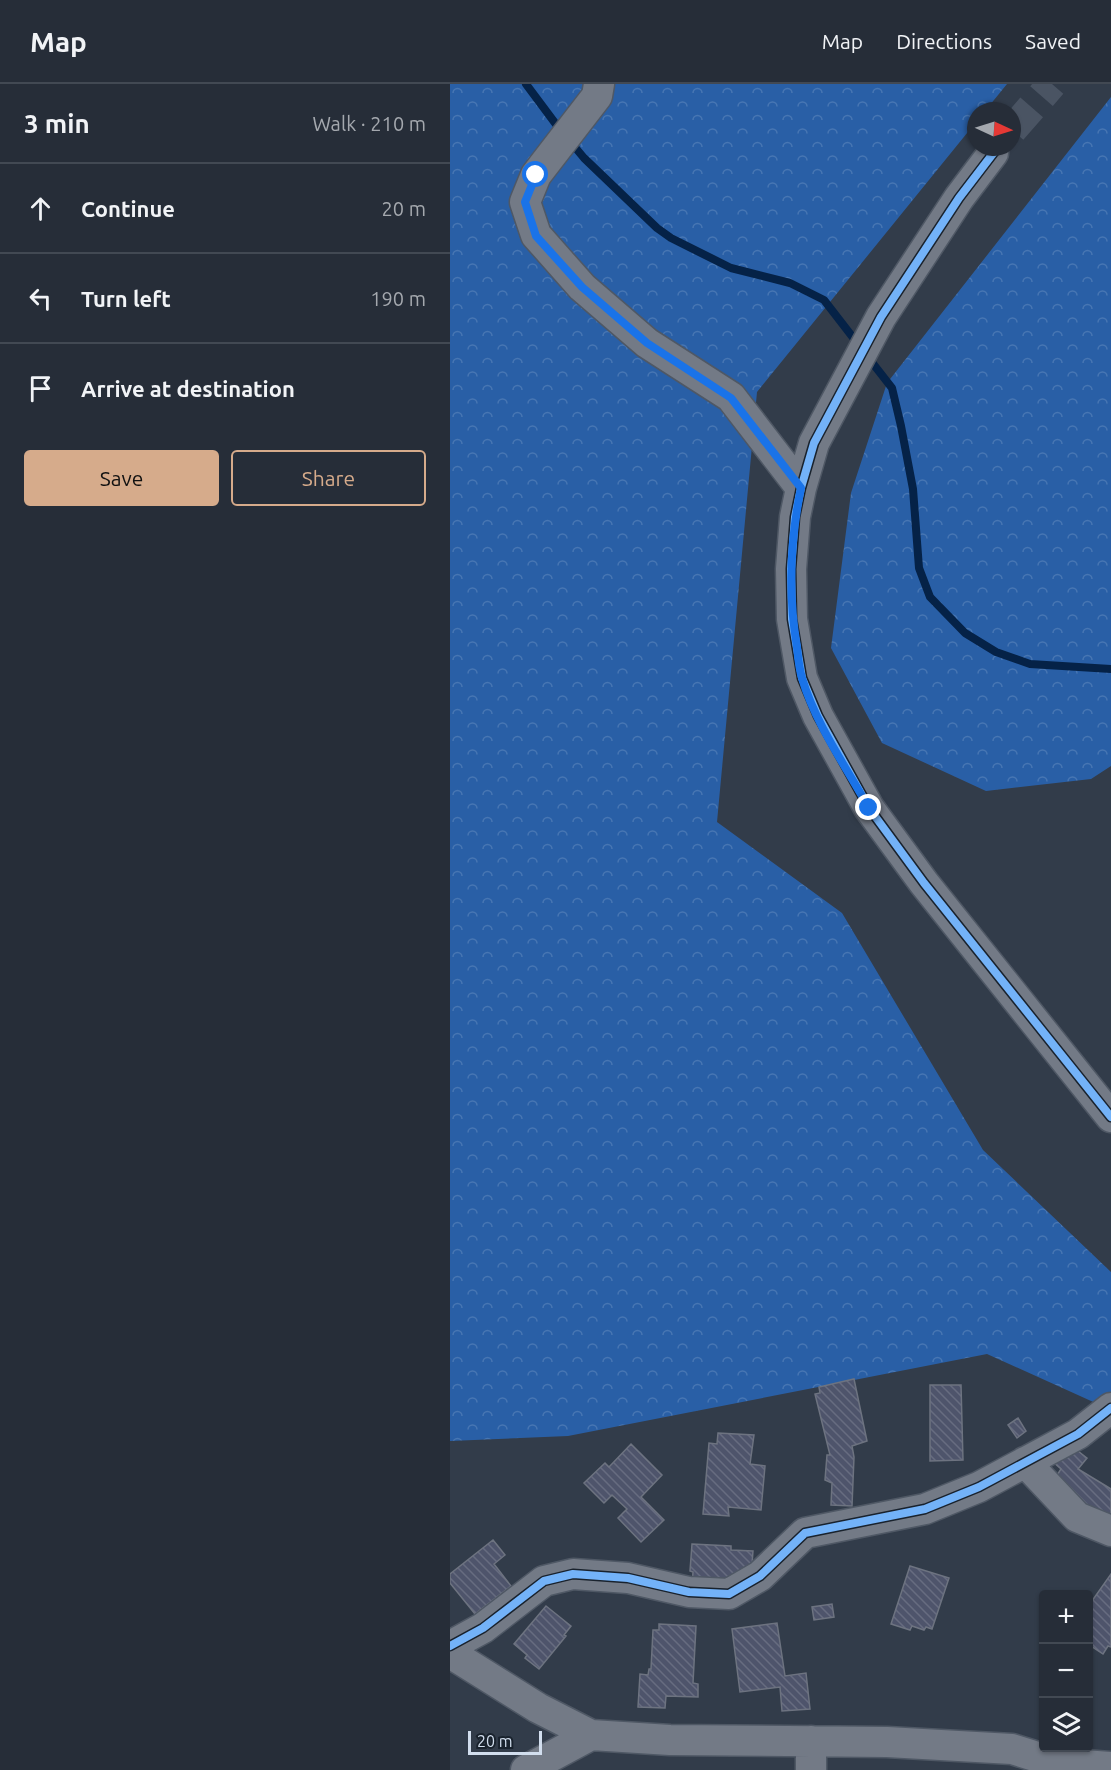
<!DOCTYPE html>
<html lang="en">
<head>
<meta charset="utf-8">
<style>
  body { margin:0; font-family:Ubuntu,sans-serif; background:#2e3540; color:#f1f3f6 }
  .controls { position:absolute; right:18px; bottom:18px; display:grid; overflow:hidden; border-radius:6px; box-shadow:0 2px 4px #0004 }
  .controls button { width:54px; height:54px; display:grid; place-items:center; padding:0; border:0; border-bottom:2px solid #424953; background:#262d38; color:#f1f3f6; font:30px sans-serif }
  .compass { position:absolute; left:517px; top:18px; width:54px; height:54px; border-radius:50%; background:#262d38; box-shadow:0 2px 4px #0004; rotate:94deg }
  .scale { position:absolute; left:18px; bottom:15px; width:74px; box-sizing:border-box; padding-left:6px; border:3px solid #d2deee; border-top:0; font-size:16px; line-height:21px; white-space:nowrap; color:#d2deee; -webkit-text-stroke:4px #19222d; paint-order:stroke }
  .stop { position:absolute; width:18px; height:18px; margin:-14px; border:4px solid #1a73e8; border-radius:50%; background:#fff }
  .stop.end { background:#1a73e8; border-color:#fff; box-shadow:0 2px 6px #0008 }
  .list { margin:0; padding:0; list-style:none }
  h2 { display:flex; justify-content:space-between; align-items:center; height:78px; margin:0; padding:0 24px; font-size:26px }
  h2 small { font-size:20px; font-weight:400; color:#a4a8ae }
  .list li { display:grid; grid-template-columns:39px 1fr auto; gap:18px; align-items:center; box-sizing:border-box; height:90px; padding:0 24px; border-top:2px solid #424953 }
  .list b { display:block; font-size:22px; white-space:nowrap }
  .list em { font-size:20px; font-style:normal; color:#a4a8ae }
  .actions { display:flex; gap:12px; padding:18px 24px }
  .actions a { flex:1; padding:14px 0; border:2px solid #d6ab8b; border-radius:6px; text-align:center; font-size:21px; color:#d6ab8b }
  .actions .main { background:#d6ab8b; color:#111 }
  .icon { flex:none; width:33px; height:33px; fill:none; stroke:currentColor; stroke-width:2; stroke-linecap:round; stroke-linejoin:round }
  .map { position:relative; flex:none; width:661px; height:1686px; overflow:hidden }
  header { display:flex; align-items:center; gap:36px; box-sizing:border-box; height:84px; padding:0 30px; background:#262d38; border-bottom:2px solid #424953 }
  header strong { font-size:28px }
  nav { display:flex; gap:33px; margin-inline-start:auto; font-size:21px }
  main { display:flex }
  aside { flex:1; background:#262d38 }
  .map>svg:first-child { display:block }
  .forest { fill:url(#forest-crowns) }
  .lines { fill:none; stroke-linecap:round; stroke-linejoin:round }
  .stream { stroke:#052247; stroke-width:8 }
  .building { fill:url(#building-back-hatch); stroke:#6d7380; stroke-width:1.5 }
  .minor-tunnel { stroke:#4a5463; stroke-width:30; stroke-dasharray:30 15; stroke-linecap:butt }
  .minor-casing { stroke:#4f5865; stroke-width:33 }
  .minor { stroke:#737a86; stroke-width:30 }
  .cycleway-casing { stroke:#19222d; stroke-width:11 }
  .cycleway { stroke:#73b2f8; stroke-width:8 }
  .route { stroke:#1a73e8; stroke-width:8 }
</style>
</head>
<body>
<header>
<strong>Map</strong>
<nav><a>Map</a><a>Directions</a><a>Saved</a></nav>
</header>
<main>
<aside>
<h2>3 min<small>Walk · 210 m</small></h2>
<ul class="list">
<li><svg class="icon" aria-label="ahead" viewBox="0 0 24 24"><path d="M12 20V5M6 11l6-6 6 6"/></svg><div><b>Continue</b></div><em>20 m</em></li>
<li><svg class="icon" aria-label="left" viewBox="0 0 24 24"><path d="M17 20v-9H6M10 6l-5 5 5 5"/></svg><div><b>Turn left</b></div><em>190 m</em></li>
<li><svg class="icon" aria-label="arrive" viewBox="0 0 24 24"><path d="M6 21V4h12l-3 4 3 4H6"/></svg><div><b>Arrive at destination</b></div></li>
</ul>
<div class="actions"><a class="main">Save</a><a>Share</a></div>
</aside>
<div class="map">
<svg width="661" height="1686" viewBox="0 0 661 1686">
  <defs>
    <pattern id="forest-crowns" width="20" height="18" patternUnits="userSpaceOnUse" patternTransform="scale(1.5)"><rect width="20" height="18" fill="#295fa6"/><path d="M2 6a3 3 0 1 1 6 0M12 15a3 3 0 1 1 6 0" fill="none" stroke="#4776b3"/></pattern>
    <pattern id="building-back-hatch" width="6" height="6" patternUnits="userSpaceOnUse" patternTransform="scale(1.5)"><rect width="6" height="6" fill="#4e546b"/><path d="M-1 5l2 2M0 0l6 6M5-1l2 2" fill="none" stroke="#676c80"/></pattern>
  </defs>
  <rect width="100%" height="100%" fill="#323c4a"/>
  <path class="forest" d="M0,0H557L535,27H526V38L307,308L267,738L392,829L533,1066L661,1188V1326L537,1270L118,1352L0,1357Z
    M661,13V682L641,695L536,707L432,659L381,564L401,409L437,299Z"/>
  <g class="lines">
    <path class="stream" d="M76,0L111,47
      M119,56L134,74L207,144L221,154L281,184L340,199L374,216L408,260
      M417,272L442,304L451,342L463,405L469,484L480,513L515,549L546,568L580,580L661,585"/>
  </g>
  <path class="building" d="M404,1295L417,1357L402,1362L404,1373L402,1422L381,1421L382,1399L375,1396L377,1371H380L365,1310L370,1309L369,1303Z
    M480,1301H511L513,1376L480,1377Z
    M568,1334L576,1347L567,1354L558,1341Z
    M268,1349L304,1351L300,1380L315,1382L311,1426L278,1423L279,1432L253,1430L259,1359L267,1360Z
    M181,1360L212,1391L191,1413L214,1436L191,1458L168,1434L177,1425L162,1411L154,1419L134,1399L155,1379L159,1383Z
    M619,1360L637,1374L628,1385L661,1405V1433L598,1406L611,1385L602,1377Z
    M43,1456L55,1471L44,1480L61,1502L25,1530L0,1499V1490Z
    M242,1460L281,1462V1466L303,1467L300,1506L242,1503L243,1488L240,1487Z
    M460,1482L499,1494L482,1545L476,1543L474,1546L462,1542L460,1546L441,1540Z
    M661,1490V1563L658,1562L653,1570L638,1560V1515L642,1517Z
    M382,1520L384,1533L364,1536L362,1523Z
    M96,1522L121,1542L114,1551L116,1552L89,1585L75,1574L77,1571L64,1560Z
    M327,1539L335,1592L356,1589L360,1625L332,1627L330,1603L290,1608L282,1545Z
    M209,1540L246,1542L243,1599L248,1600V1613L216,1612L215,1624L188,1623L190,1590L198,1591L199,1585H201L203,1546H209Z"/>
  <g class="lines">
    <path class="minor-tunnel" d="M562,46L602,0"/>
    <defs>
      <path id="minor" d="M149,0L147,12L86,91L75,118L86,151L132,203L197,259L281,313L351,404
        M543,69L509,114L431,233L364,359L351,404L345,433L341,485L342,535L352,594L368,632L419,724L474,799L661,1033
        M575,1378L627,1433L661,1447
        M0,1562L33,1544L94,1497L123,1490L178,1494L239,1508L279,1510L310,1492L355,1449L475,1425L529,1403L628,1350L661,1324
        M0,1569L88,1624L141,1651L220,1656L437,1658L562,1665L607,1679L661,1683
        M76,1686L141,1651
        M361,1686V1657"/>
    </defs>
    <use href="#minor" class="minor-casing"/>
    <use href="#minor" class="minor"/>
    <defs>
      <path id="cycleway" d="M548,63L509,114L431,233L364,359L351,404L345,433L341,485L342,535L352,594L368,632L419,724L474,799L661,1033
        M0,1562L33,1544L94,1497L123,1490L178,1494L239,1508L279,1510L310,1492L355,1449L475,1425L529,1403L628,1350L661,1324"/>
    </defs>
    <use href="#cycleway" class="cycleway-casing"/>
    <use href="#cycleway" class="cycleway"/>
  </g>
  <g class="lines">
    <path class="route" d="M86,91L75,118L86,152L132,203L197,259L281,314L351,404C340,457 338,510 347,563C348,573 349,584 352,594C365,639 396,683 419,724"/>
  </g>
</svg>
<div class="controls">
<button>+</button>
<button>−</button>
<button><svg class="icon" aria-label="layers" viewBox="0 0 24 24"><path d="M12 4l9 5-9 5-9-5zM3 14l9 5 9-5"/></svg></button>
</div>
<svg class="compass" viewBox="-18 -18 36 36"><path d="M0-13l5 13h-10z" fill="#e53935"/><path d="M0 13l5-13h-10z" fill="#a4a8ae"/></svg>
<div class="scale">20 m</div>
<div class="stop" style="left:86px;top:91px"></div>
<div class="stop end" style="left:419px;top:724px"></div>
</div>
</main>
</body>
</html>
